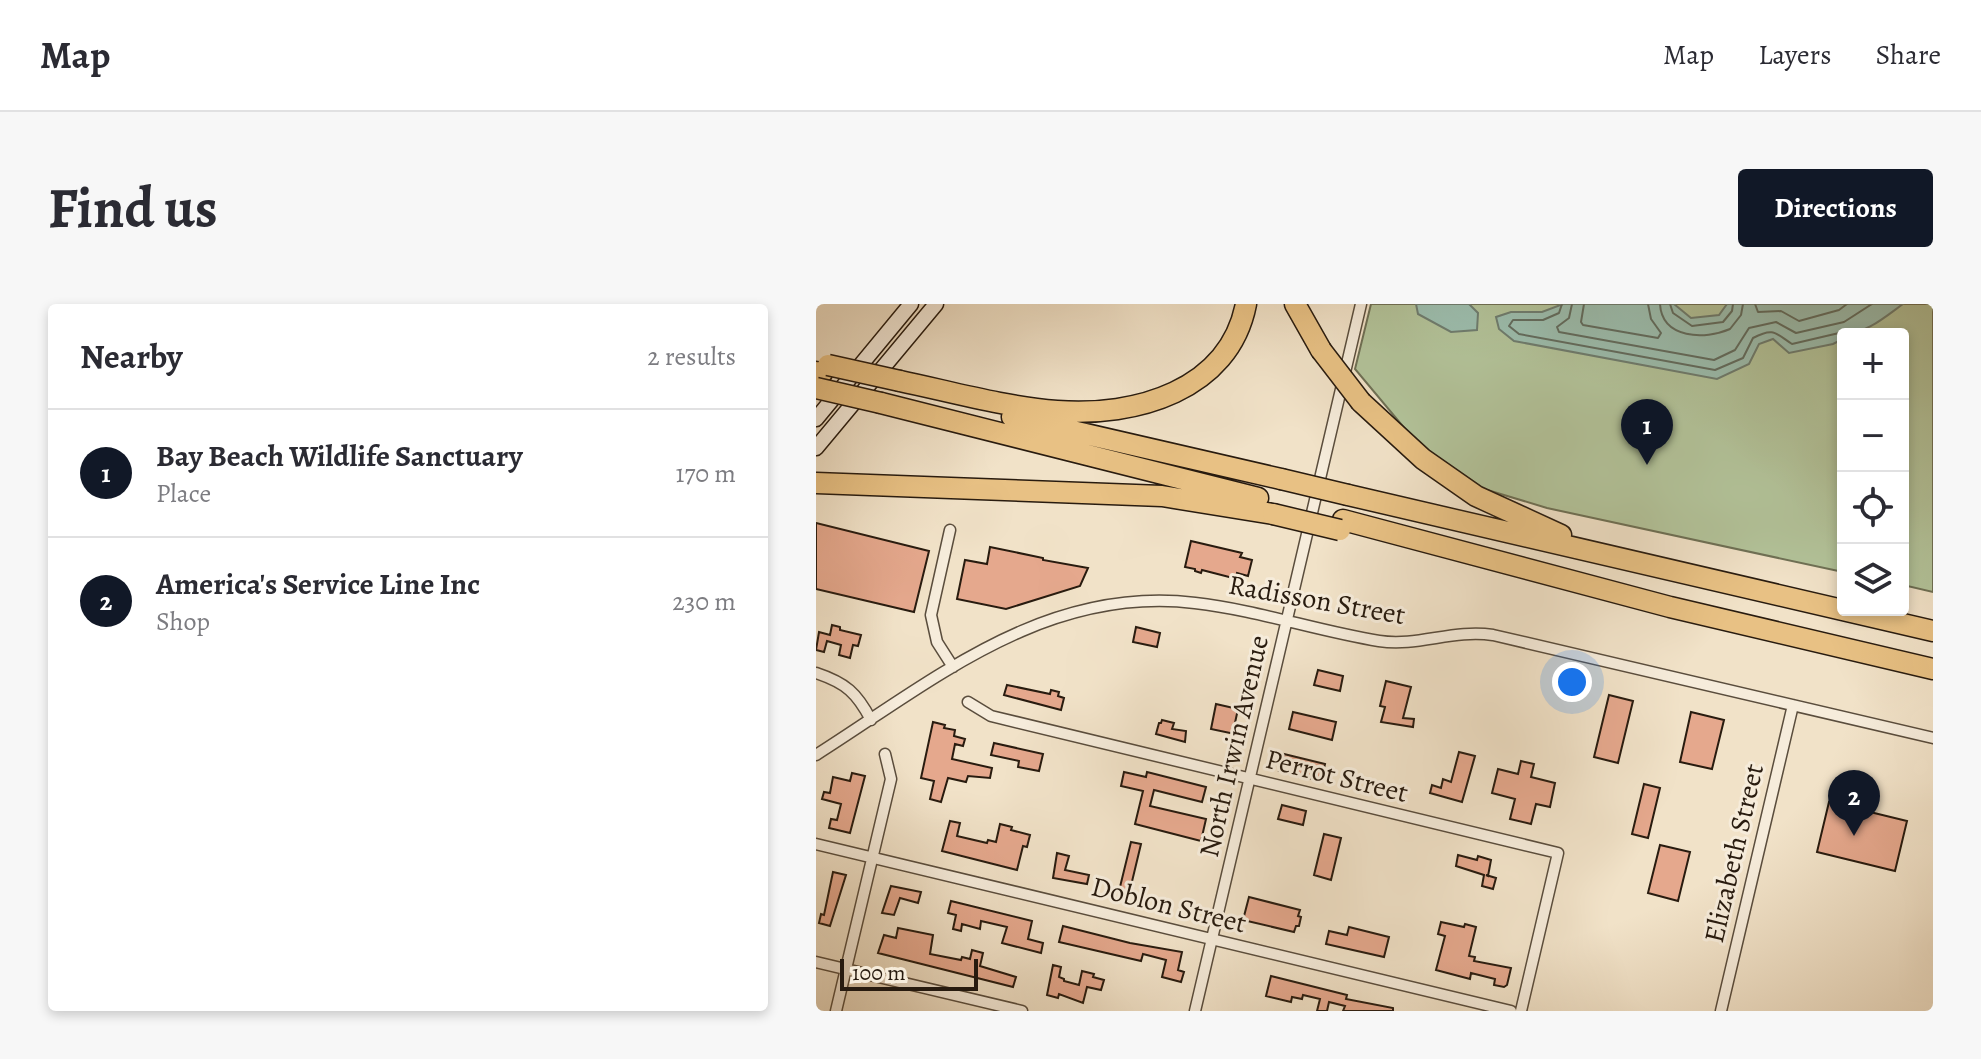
<!DOCTYPE html>
<html lang="en">
<head>
<meta charset="utf-8">
<style>
  body { margin:0; font-family:Alegreya,serif; background:#f7f7f7; color:#2b2b33 }
  .controls { position:absolute; right:24px; top:24px; display:grid; overflow:hidden; border-radius:8px; box-shadow:0 4px 12px #0003 }
  .controls button { width:72px; height:72px; display:grid; place-items:center; padding:0; border:0; border-bottom:2px solid #e1e1e2; background:#fff; color:#2b2b33; font:40px sans-serif }
  .scale { position:absolute; left:24px; bottom:20px; width:138px; box-sizing:border-box; padding-left:8px; border:4px solid #281b0f; border-top:0; font-size:22px; line-height:28px; white-space:nowrap; color:#281b0f; -webkit-text-stroke:6px #f6ecdb; paint-order:stroke }
  .you { position:absolute; left:756px; top:378px; width:28px; height:28px; margin:-20px; border:6px solid #fff; border-radius:50%; background:#1a73e8; box-shadow:0 0 0 12px #1a73e833 }
  .badge { display:grid; place-items:center; width:52px; height:52px; border-radius:50%; background:#111827; color:#fff; font-size:26px; font-weight:700 }
  .pin { position:absolute; translate:-50% -66px; filter:drop-shadow(0 2px 4px #0008) }
  .pin::after { content:''; position:absolute; top:42px; width:28px; height:24px; background:inherit; clip-path:polygon(0 0,100% 0,50% 100%) }
  .list { margin:0; padding:0; list-style:none }
  h2 { display:flex; justify-content:space-between; align-items:center; height:104px; margin:0; padding:0 32px; font-size:34px }
  h2 small { font-size:26px; font-weight:400; color:#7c7c81 }
  .list li { display:grid; grid-template-columns:52px 1fr auto; gap:24px; align-items:center; box-sizing:border-box; height:128px; padding:0 32px; border-top:2px solid #e1e1e2 }
  .list b { display:block; font-size:30px; white-space:nowrap }
  .list p { margin:0; font-size:26px; white-space:nowrap; color:#7c7c81 }
  .list em { font-size:26px; font-style:normal; color:#7c7c81 }
  .icon { flex:none; width:44px; height:44px; fill:none; stroke:currentColor; stroke-width:2; stroke-linecap:round; stroke-linejoin:round }
  .map { position:relative; flex:none; width:1117px; height:707px; overflow:hidden; border-radius:8px }
  header { display:flex; align-items:center; gap:48px; box-sizing:border-box; height:112px; padding:0 40px; background:#fff; border-bottom:2px solid #e1e1e2 }
  header strong { font-size:38px }
  nav { display:flex; gap:44px; margin-inline-start:auto; font-size:28px }
  .intro { display:flex; align-items:center; justify-content:space-between; box-sizing:border-box; height:192px; padding:0 48px }
  h1 { margin:0; font-size:56px }
  .button { padding:20px 36px; border-radius:8px; background:#111827; color:#fff; font-size:28px; font-weight:700 }
  main { display:flex; gap:48px; padding:0 48px }
  aside { flex:1; background:#fff; border-radius:8px; box-shadow:0 4px 12px #0003 }
  .map>svg:first-child { display:block }
  .park { fill:#b3c49b; stroke:#6e7055; stroke-width:2 }
  .water { fill:#9cbfb0; stroke:#6e7d70; stroke-width:2 }
  .lines { fill:none; stroke-linecap:round; stroke-linejoin:round }
  .shore { stroke:#626d60; stroke-width:2 }
  .building { fill:#e5a88d; stroke:#281b0f; stroke-width:2 }
  .street-casing { stroke:#5a4d3d; stroke-width:13 }
  .secondary-casing { stroke:#281b0f; stroke-width:17 }
  .highway-casing { stroke:#281b0f; stroke-width:23 }
  .street { stroke:#f6ecdb; stroke-width:10 }
  .secondary { stroke:#f6ecdb; stroke-width:14 }
  .highway { stroke:#e8c184; stroke-width:20 }
  .highway-bridge-casing { stroke:#281b0f; stroke-width:23; stroke-linecap:butt }
  .highway-bridge { stroke:#e8c184; stroke-width:20 }
  .labels { text-anchor:middle; stroke-width:6; stroke-linejoin:round; paint-order:stroke }
  .street-label { font-size:28px; fill:#281b0f; stroke:#f6ecdb }
</style>
</head>
<body>
<header>
<strong>Map</strong>
<nav><a>Map</a><a>Layers</a><a>Share</a></nav>
</header>
<div class="intro"><h1>Find us</h1><a class="button">Directions</a></div>
<main>
<aside>
<h2>Nearby<small>2 results</small></h2>
<ul class="list">
<li><span class="badge">1</span><div><b>Bay Beach Wildlife Sanctuary</b><p>Place</p></div><em>170 m</em></li>
<li><span class="badge">2</span><div><b>America's Service Line Inc</b><p>Shop</p></div><em>230 m</em></li>
</ul>
</aside>
<div class="map">
<svg width="1117" height="707" viewBox="0 0 1117 707">
  <rect width="100%" height="100%" fill="#f1e2c8"/>
  <filter id="stains"><feTurbulence type="fractalNoise" baseFrequency=".0025" numOctaves="4"/><feColorMatrix values="0 0 0 0 .2 0 0 0 0 .09 0 0 0 0 .02 0 0 0 .5 -.17"/></filter>
  <radialGradient id="worn" r=".72"><stop offset=".6" stop-color="#630" stop-opacity="0"/><stop offset="1" stop-color="#630" stop-opacity=".3"/></radialGradient>
  <path class="park" d="M555,0H1117V288L1087,281V30H1027V268L731,204L668,185L600,138L539,65Z"/>
  <path class="water" d="M600,0H653L662,9L661,26L635,28L602,10Z
    M747,0H858L875,14L903,11L911,0H1087C1069,13 1050,30 1027,30V35L1017,40L973,49L957,35L943,40L933,60L901,75L698,37L683,25L680,13L695,8H726Z"/>
  <g class="lines">
    <path class="shore" d="M746,0L743,9L727,16H697L693,22L703,30L899,66L927,54L937,34C958,23 959,29 976,40L1023,29L1030,30
      M756,0L753,14L741,23L743,28L898,56L919,46L933,24L960,18L980,29L1028,18L1056,0
      M768,0L765,18L767,21L842,34L845,29L835,15L832,0
      M844,0C846,35 889,36 914,25L925,11L927,0
      M854,0L857,9L876,22L907,18L916,7L917,0
      M939,0L942,8L965,7L983,17L1023,6L1031,0"/>
  </g>
  <path class="building" d="M0,219L113,247L98,308L0,285Z
    M375,237L426,249L424,253L436,256L432,272L421,269L420,274H417L386,266L385,269L379,267V265L369,263Z
    M174,243L227,254V256L272,264L264,282L190,305L141,295L149,256L171,260Z
    M16,321L24,323V326L45,331L42,342L37,341L34,354L23,351L25,341L11,337L8,348L0,346L3,328L14,331Z
    M320,323L344,329L341,343L317,338Z
    M502,366L527,372L524,387L498,381Z
    M570,377L595,383L587,414L598,415L597,423L565,418L569,403L564,402Z
    M191,381L234,390L235,386L243,388L242,392L248,394L245,406L188,391Z
    M793,391L817,397L802,459L778,453Z
    M400,400L422,405L417,428L414,429L395,425Z
    M477,408L520,418L516,436L473,425Z
    M875,408L908,416L896,465L864,458Z
    M346,416L358,419L356,425L370,427L369,438L340,430L343,419H345Z
    M117,418L129,421L128,424L139,426L138,432L149,435L147,442L139,440L136,455L176,464L174,474L152,472L150,478L132,474L125,498L114,495L118,477L105,474Z
    M178,439L227,450L223,467L202,463L203,457L175,451Z
    M643,448L659,452L646,498L614,489L616,481L625,484L627,475L635,478Z
    M468,450L509,460L505,477L463,467Z
    M705,457L718,460L715,473L739,479L734,503L720,500L715,520L694,515L699,495L676,489L682,465L702,470Z
    M308,468L330,473L331,468L390,483L386,498L338,486L334,502L390,515L385,537L319,520L327,487L305,482Z
    M36,469L49,472L34,529L13,524L15,515L21,516L25,500L6,495L8,488L14,489L17,473L34,477Z
    M828,480L844,484L832,534L816,530Z
    M1013,498L1091,517L1079,567L1001,548Z
    M466,501L490,507L487,521L462,515Z
    M134,517L144,519L141,532L171,539L172,536L180,538L184,520L196,523L195,526L214,531L211,543L207,542L201,566L126,547Z
    M508,530L525,534L515,576L498,571Z
    M315,538L325,540L313,590L303,587Z
    M844,541L874,548L862,597L832,589Z
    M241,549L253,552L249,566L273,571L271,580L237,574Z
    M642,551L661,556L662,552L675,556L672,572L670,571L680,574L677,585L666,582L668,571L640,562Z
    M17,568L30,571L14,622L3,619L5,610L8,611Z
    M75,582L105,588L102,599L84,594L78,611L66,609Z
    M433,593L484,606L482,612L485,613L483,622H480L478,628L427,616Z
    M135,597L216,617L212,635L227,639L225,649L186,639L191,623L165,617L164,625L146,620L145,627L137,625L140,611L132,609Z
    M625,618L648,623L649,620L660,623L653,652L659,653L658,657L695,664L691,681L688,683L678,681L679,675L655,669L654,675L620,666L629,632L622,630Z
    M247,622L314,639L366,648L362,666L368,668L365,678L346,673L350,656L327,650L325,657L243,638Z
    M533,623L573,633L568,653L510,640L513,627L531,631Z
    M82,624L117,631L114,650L145,656L146,653L154,655L156,646L167,649L164,662L200,673L197,683L62,649L68,631L80,634Z
    M237,661L245,663L243,673L248,675V677L263,681L266,667L278,670L277,673L288,676L285,686L271,683L267,699L243,690L242,694L231,691Z
    M455,672L531,691L530,695L577,704V707H527L529,702L513,698L511,707H501L504,695L487,691L486,695L476,693L475,698L450,692Z"/>
  <g class="lines">
    <defs>
      <path id="street" d="M134,226L115,311L121,338L137,363
        M0,369C30,379 41,389 55,416
        M152,398L175,412L742,549L705,707
        M0,451C118,376 230,281 379,299C441,306 501,327 563,337C602,343 637,325 677,331L1117,434
        M0,540L695,707
        M0,658L206,707
        M20,707L75,475L69,450
        M379,707L545,0
        M905,707L977,401"/>
      <path id="secondary" d="M0,115L95,0
        M0,144L120,0"/>
      <path id="highway" d="M479,0L505,46
        M0,68L6,69
        M84,77C136,88 189,103 241,107C319,113 413,87 430,0
        M545,98L607,155L660,192L745,231
        M65,99L442,194
        M196,113L465,175
        M0,179L346,192L457,210
        M532,191L1117,327
        M527,216L854,303L1117,365"/>
    </defs>
    <use href="#street" class="street-casing"/>
    <use href="#secondary" class="secondary-casing"/>
    <use href="#highway" class="highway-casing"/>
    <use href="#street" class="street"/>
    <use href="#secondary" class="secondary"/>
    <use href="#highway" class="highway"/>
    <defs>
      <path id="highway-bridge" d="M505,46L545,98
        M12,61L84,77
        M0,84L65,99
        M465,175L532,191
        M457,210L524,226"/>
    </defs>
    <use href="#highway-bridge" class="highway-bridge-casing"/>
    <use href="#highway-bridge" class="highway-bridge"/>
  </g>
  <g class="labels">
    <g class="street-label">
      <text transform="translate(501 295) rotate(10)" y="10">Radisson Street</text>
      <text transform="translate(417 442) rotate(-77)" y="10">North Irwin Avenue</text>
      <text transform="translate(521 471) rotate(14)" y="10">Perrot Street</text>
      <text transform="translate(917 549) rotate(-77)" y="10">Elizabeth Street</text>
      <text transform="translate(353 600) rotate(14)" y="10">Doblon Street</text>
    </g>
  </g>
  <rect width="100%" height="100%" filter="url(#stains)"/>
  <rect width="100%" height="100%" fill="url(#worn)"/>
</svg>
<div class="controls">
<button>+</button>
<button>−</button>
<button><svg class="icon" aria-label="locate" viewBox="0 0 24 24"><circle cx="12" cy="12" r="6"/><path d="M12 2v4M12 18v4M2 12h4M18 12h4"/></svg></button>
<button><svg class="icon" aria-label="layers" viewBox="0 0 24 24"><path d="M12 4l9 5-9 5-9-5zM3 14l9 5 9-5"/></svg></button>
</div>
<div class="scale">100 m</div>
<div class="you"></div>
<div class="pin badge" style="left:831px;top:161px">1</div>
<div class="pin badge" style="left:1038px;top:532px">2</div>
</div>
</main>
</body>
</html>
